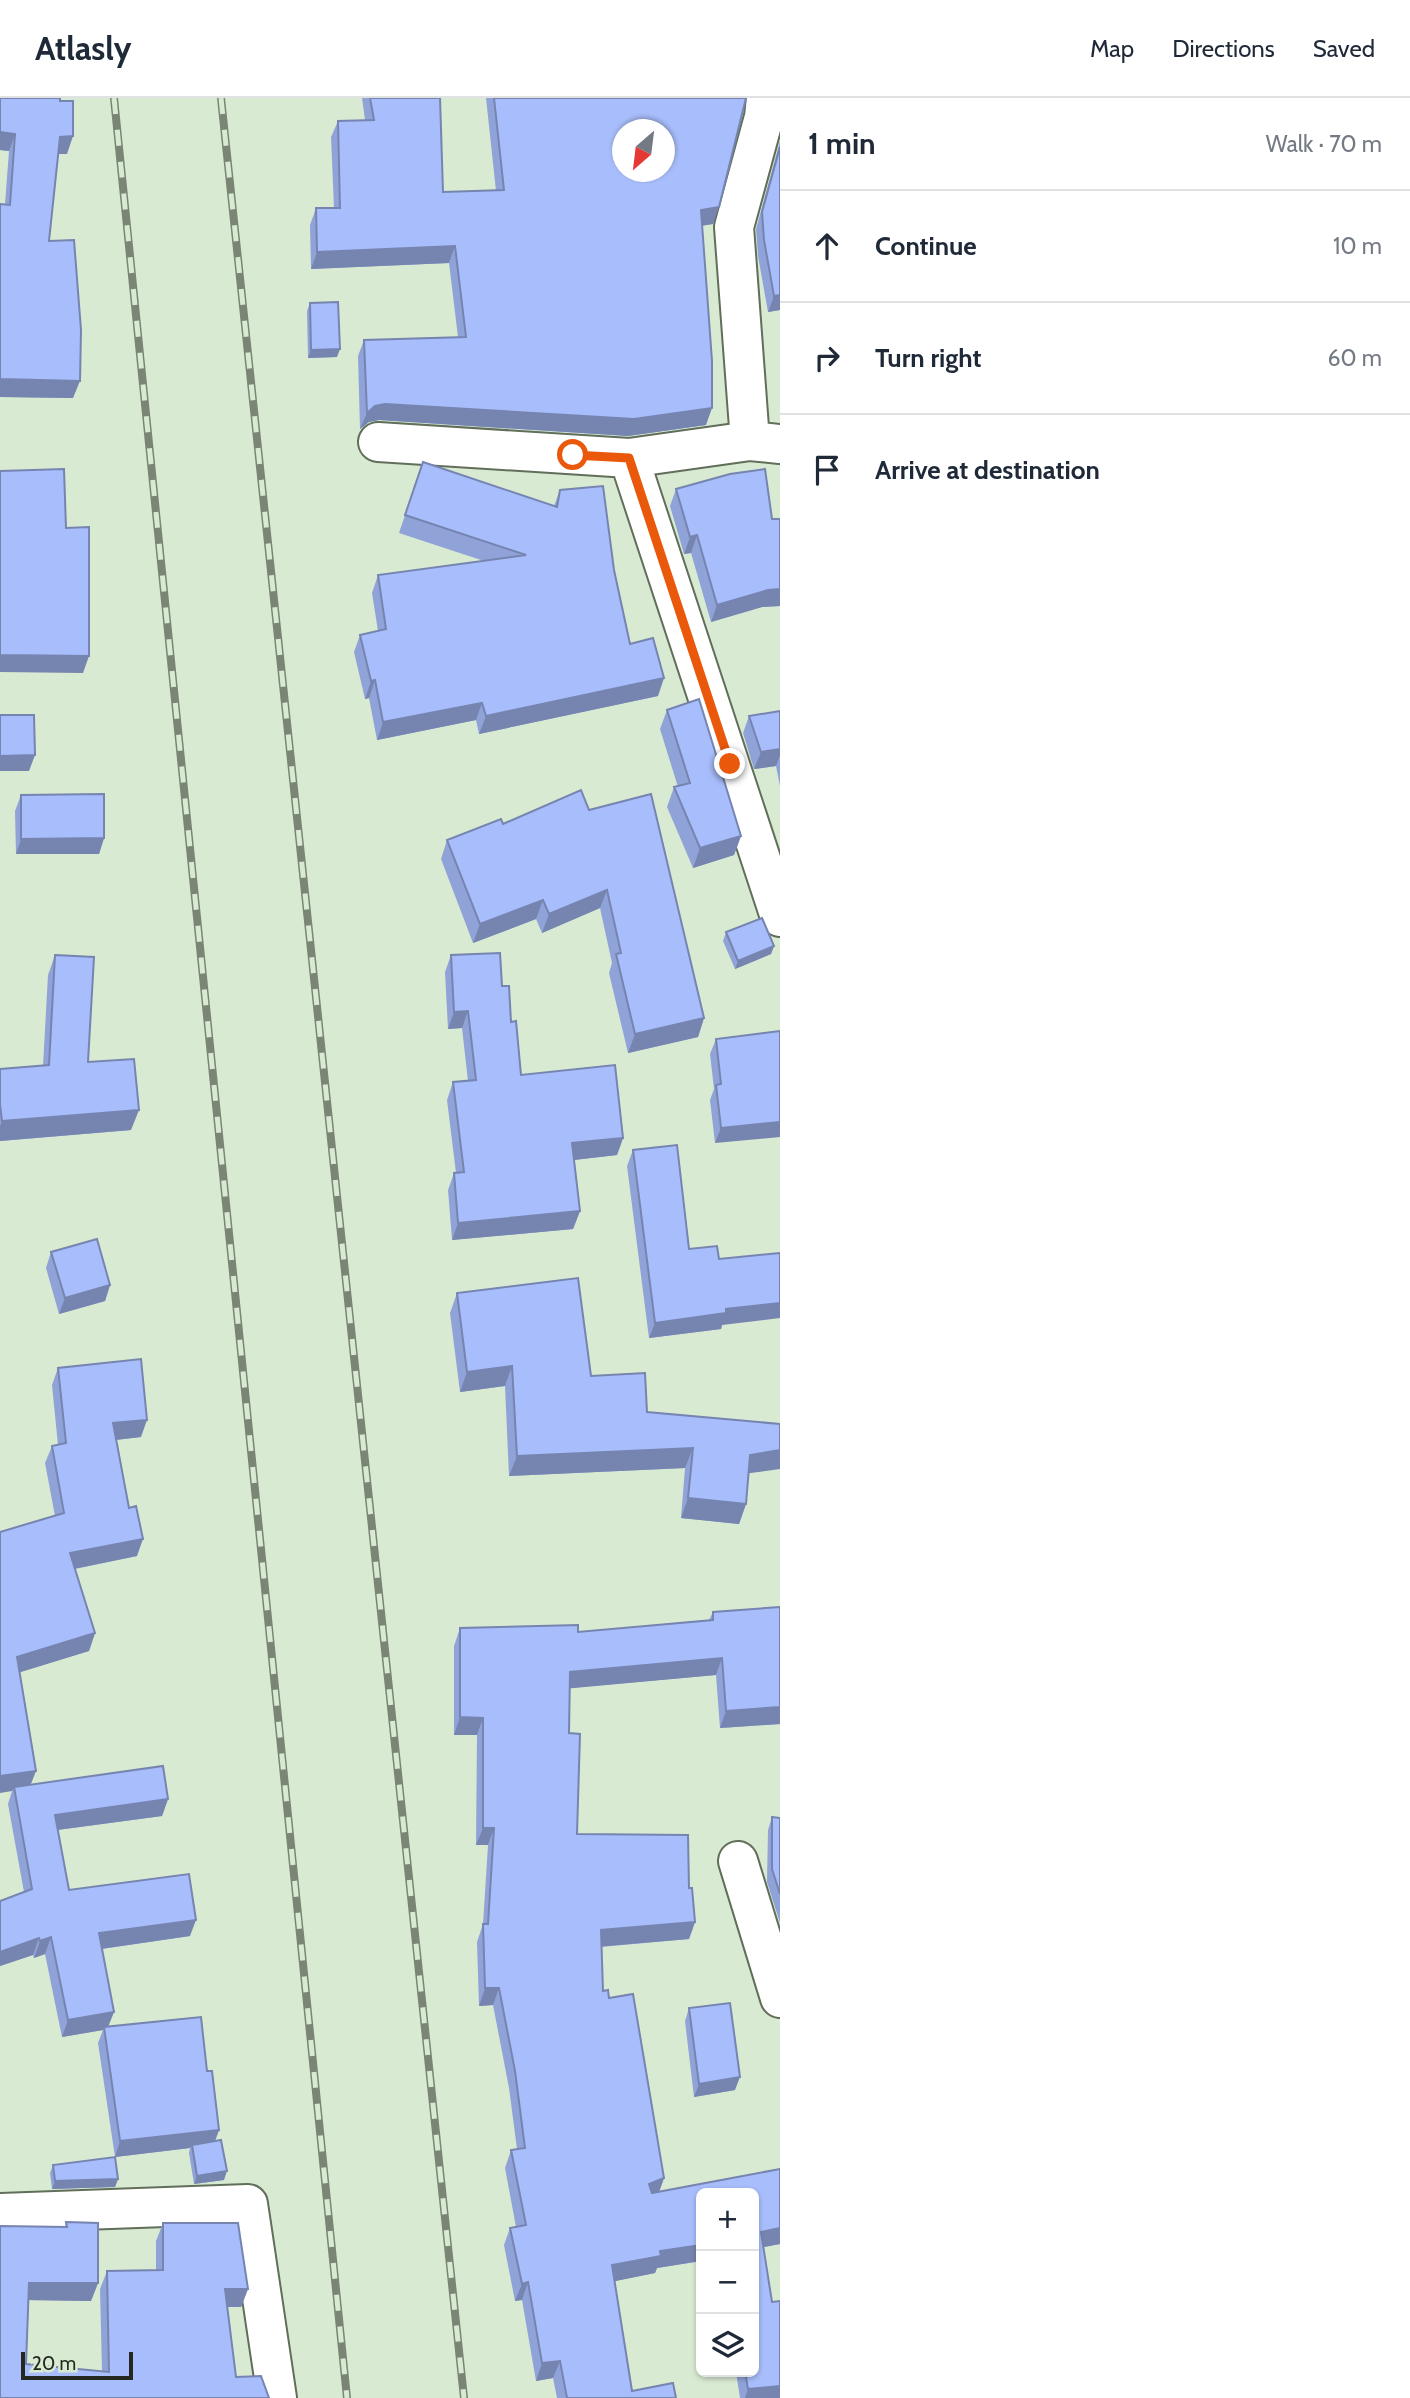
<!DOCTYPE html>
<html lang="en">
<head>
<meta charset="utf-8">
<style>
  body { margin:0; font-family:Cabin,sans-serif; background:#f6f6f7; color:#1f2937 }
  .controls { position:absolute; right:21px; bottom:21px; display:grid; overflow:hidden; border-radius:10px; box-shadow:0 2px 5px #0004 }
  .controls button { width:63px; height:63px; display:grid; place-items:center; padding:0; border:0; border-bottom:2px solid #e0e1e3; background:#fff; color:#1f2937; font:35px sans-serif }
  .compass { position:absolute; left:612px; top:21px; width:63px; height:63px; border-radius:50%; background:#fff; box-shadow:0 2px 5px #0004; rotate:208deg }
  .scale { position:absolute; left:21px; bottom:18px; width:112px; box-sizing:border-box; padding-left:7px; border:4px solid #232920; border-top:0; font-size:19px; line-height:24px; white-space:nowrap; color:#232920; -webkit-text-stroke:5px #d9ead2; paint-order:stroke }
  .stop { position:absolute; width:21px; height:21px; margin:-16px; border:5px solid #ea580c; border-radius:50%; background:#fff }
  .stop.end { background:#ea580c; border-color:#fff; box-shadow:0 2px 7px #0008 }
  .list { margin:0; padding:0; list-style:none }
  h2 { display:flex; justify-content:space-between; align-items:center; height:91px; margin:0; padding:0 28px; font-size:30px }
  h2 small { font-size:23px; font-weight:400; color:#747a83 }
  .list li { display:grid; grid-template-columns:46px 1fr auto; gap:21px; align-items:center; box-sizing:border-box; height:112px; padding:0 28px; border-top:2px solid #e0e1e3 }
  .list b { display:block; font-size:26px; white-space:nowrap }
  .list em { font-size:23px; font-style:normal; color:#747a83 }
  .icon { flex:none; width:38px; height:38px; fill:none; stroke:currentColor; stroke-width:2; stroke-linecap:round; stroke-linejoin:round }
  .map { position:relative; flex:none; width:780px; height:2300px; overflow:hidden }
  header { display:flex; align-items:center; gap:42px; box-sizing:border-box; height:98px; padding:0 35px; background:#fff; border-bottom:2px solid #e0e1e3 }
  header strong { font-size:33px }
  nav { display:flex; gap:38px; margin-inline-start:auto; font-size:24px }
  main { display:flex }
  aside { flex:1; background:#fff }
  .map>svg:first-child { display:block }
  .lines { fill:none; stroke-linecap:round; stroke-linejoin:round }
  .street-casing { stroke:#606e5a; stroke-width:42 }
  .street { stroke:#fff; stroke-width:38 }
  .rail-casing { stroke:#7a8575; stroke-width:8 }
  .rail { stroke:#d9ead2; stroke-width:5; stroke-dasharray:16; stroke-linecap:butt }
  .wall { fill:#90a3d8 }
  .shaded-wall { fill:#7684b0 }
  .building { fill:#a8bdfb; stroke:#7684b0; stroke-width:2; fill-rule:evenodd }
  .route { stroke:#ea580c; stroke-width:9 }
</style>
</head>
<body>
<header>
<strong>Atlasly</strong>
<nav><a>Map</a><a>Directions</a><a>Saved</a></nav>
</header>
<main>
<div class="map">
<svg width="780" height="2300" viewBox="0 0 780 2300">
  <rect width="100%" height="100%" fill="#d9ead2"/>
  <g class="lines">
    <defs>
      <path id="street" d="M750,343L734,129L764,19L766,0
        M378,344L629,360L750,343L780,346
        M629,360L780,819
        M738,1763L780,1900
        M0,2115L248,2106L277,2300"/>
    </defs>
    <use href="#street" class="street-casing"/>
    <use href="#street" class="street"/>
    <defs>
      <path id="rail" d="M114,0L347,2300
        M221,0L464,2300"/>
    </defs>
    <use href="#rail" class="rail-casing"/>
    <use href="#rail" class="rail"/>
  </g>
  <path class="wall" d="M0,0L60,3L67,56H58L49,143L73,300L0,299V106H5L9,53L0,52Z
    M362,0H440L443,94L496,93L486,0H746L713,126L702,127L706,327L628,338L379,322L369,324L360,331L358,258L364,242L458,239L449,165L311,171L310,127L316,110H334L331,39L338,23L365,22Z
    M780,43V212L768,214L758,158L756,131Z
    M310,205L337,259L308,260L307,213Z
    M423,364L554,408L560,392L614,472L630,546L658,598L479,636L476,622L377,642L369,600L365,601L354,554L360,537L378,533L372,495L378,477L484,463L399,435Z
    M676,391L772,421H780V508L762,509L711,524L691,455L684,456L670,408Z
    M667,612L741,738L734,757L693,770L667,709L674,689H678L660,631Z
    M780,613V688L776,668L754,671L743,635L749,618Z
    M21,697L104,740L99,756H16L15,713Z
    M589,712L704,920L698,939L628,955L609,875L612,865L600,810L542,835L536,821L473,845L441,761L447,742L503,726Z
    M726,834L774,848L771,856L735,871L723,843Z
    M55,857L88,964L131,1032L0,1043V971L43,968L48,877Z
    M451,857L502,888L511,924L521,977L623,1040L617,1057L574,1062L580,1113L573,1131L452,1142L448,1092L454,1075H456L447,1002L453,984L468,983L462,930L448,931L445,874Z
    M780,933L715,1045L710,1002L714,991L710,956L716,941Z
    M633,1052L689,1151L722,1227L721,1231L649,1240L627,1068Z
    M51,1154L110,1187L105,1203L59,1216L46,1170Z
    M457,1195L647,1314L749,1375L746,1406L739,1426L681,1420L685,1370L509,1378L505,1288L460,1294L450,1215Z
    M58,1270L141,1339L116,1342L137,1458L75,1471L95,1535L89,1553L20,1574L31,1686L168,1701L162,1718L58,1732L69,1792L190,1838L102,1851L114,1914L108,1929L207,1973L219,2032L215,2043L224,2082L194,2086L189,2055L190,2050L115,2059L98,1945L103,1932L62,1939L45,1856L34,1860L33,1857L0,1868V1803L24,1794L8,1706L12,1693L0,1434L55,1418L45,1365L52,1348L58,1347L52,1287Z
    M780,1509V1626L720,1630L716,1577L569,1590V1635L580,1636L577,1736L688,1737L689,1790H692L695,1824L689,1841L601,1849L603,1893L608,1892L609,1900L633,1896L664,2080L659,2094L780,2071V2146L763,2149L772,2204L780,2203V2300H740L736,2274H754V2095H701V2163L657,2170L655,2175L615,2183L632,2293L673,2285L676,2300H557L553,2280L536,2283L522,2202L515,2203L504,2147L510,2130L516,2129L505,2070L511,2052L517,2051L509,1990L493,1907L479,1908L477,1844L483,1826L488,1747H476L477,1637H454V1548L460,1530L578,1527V1534L709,1522L713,1514Z
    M772,1719L780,1720V1825L767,1784L768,1732Z
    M689,1910L735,1992L694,1999L685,1923Z
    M53,2067L118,2081L115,2089L52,2091L50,2075Z
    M66,2124L98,2185L91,2203L29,2202L26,2266L102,2273L100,2191L107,2173L156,2172V2143L163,2125L248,2191L241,2209H227L236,2279L0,2300V2128L65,2129Z"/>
  <path class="shaded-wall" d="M0,34L15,36L9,53L0,52Z
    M73,38L67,56H54L60,39Z
    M719,109L713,126L695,129L701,112Z
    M455,148L449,165L311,171L317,154Z
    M780,197V212L768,214L774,198Z
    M340,251L337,259L308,260L311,252Z
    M0,281L80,283L73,300L0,299Z
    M385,306L712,310L706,327L628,338L379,322L369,324L360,331L367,315L375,308Z
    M697,437L691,455L684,456L690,439Z
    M780,491V508L762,509L711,524L717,507L768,492Z
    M0,557L89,558L83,575L0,574Z
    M664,580L658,598L479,636L486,618Z
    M375,582L369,600L365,601L371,583Z
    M482,605L476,622L377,642L383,624Z
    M780,651V657L776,668L754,671L761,654Z
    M35,657L29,673H0V658Z
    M741,738L734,757L693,770L700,750Z
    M104,740L99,756H16L21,741Z
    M607,792L600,810L542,835L549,816Z
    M543,802L536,821L473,845L480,826Z
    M774,848L771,856L735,871L738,863Z
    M468,913L462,930L448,931L454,914Z
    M704,920L698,939L628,955L635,936Z
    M139,1012L131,1032L0,1043V1028L2,1023Z
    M780,1024V1039L715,1045L721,1030Z
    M623,1040L617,1057L565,1063L572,1045Z
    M580,1113L573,1131L452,1142L458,1125Z
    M110,1187L105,1203L59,1216L65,1200Z
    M780,1205V1220L722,1227L721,1231L649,1240L655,1225L726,1211Z
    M512,1268L505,1288L460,1294L467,1274Z
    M147,1322L141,1339L106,1343L113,1325Z
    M693,1350L685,1370L509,1378L517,1358Z
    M780,1352V1371L743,1376L750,1357Z
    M688,1400L746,1406L739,1426L681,1420Z
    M143,1441L137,1458L63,1473L70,1455Z
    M95,1535L89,1553L11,1577L17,1559Z
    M722,1560L716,1577L563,1591L570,1574Z
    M780,1609V1626L720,1630L726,1613Z
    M460,1619L483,1620L477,1637H454Z
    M36,1673L29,1691L14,1689L12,1693L0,1695V1678Z
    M168,1701L162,1718L49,1733L55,1717Z
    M483,1730H494L488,1747H476Z
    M196,1822L190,1838L93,1852L99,1835Z
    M695,1824L689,1841L594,1849L601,1832Z
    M51,1839L45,1856L34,1860L40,1843Z
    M39,1840L33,1857L0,1868V1854Z
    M485,1890H499L493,1907L479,1908Z
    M114,1914L107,1931L104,1929L103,1932L62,1939L68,1922Z
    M740,1979L735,1992L694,1999L699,1986Z
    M219,2032L213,2048L192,2047L190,2050L115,2059L120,2043Z
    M227,2073L224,2082L194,2086L197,2078Z
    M664,2080L658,2097L643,2103L649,2086Z
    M118,2081L115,2089L52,2091L55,2083Z
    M780,2130V2146L754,2151L761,2134Z
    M701,2147V2163L657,2170L655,2175L606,2185L612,2167L660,2153Z
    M528,2184L522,2202L515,2203L522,2186Z
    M29,2185H98L91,2203L23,2202Z
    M225,2191H248L241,2209H219Z
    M560,2263L553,2280L536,2283L542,2265Z
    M780,2288V2300H745L748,2291Z"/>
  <path class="building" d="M0,0H60V3H73V38L60,39L49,143L74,142L81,232L80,283L0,281V106L10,107L15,36L0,34Z
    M370,0H440L443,94L504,92L494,0H746L719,109L701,112L712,263V310L634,321L385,306L375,308L367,315L364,242L466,239L455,148L317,154L316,110H340L338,23L374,22ZM622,32H664V74H622Z
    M780,49V197L774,198L764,142L762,114Z
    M338,204L340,251L311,252L310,205Z
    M423,364L557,409L560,392L603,388L614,472L630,546L653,540L664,580L486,618L482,605L383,624L375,582L371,583L360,537L386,531L378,477L526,457L405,417Z
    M64,371L66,430L89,429V558L0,557V373Z
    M765,371L772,421H780V491L768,492L717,507L697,437L690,439L676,391L730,376Z
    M699,601L741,738L700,750L674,689L690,685L667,612Z
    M780,613V651L761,654L749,618Z
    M0,617H34L35,657L0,658Z
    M581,692L589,712L651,696L704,920L635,936L616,856L621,855L607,792L549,816L543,802L480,826L447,742L501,721L503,726Z
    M104,696V740L21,741V697Z
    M762,820L774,848L738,863L726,834Z
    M500,855L502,888H509L511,924L516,923L521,977L615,967L623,1040L572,1045L580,1113L458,1125L454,1075L464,1074L453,984L476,982L468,913L454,914L451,857Z
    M55,857L94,859L88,964L134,961L139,1012L2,1023L0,1006V971L49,967Z
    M780,933V1024L721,1030L716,987L721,986L716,941Z
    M677,1047L689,1151L717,1148L719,1161L780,1155V1205L726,1211V1215L655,1225L633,1052Z
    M97,1141L110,1187L65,1200L51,1154Z
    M578,1180L591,1278L645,1275L647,1314L780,1326V1352L750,1357L746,1406L688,1400L693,1350L517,1358L512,1268L467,1274L457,1195Z
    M141,1261L147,1322L113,1325L129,1410L136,1408L143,1441L70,1455L95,1535L17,1559L36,1673L0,1678V1434L64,1415L52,1348L66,1345L58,1270Z
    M780,1509V1609L726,1613L722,1560L570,1574L569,1635L580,1636L577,1736L688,1737L689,1790H692L695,1824L601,1832L603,1893L608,1892L609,1900L633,1896L664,2080L649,2086L652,2095L780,2071V2130L761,2134L772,2204L780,2203V2288L748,2291L745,2274H754V2095H701V2147L660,2153L661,2158L612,2167L632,2293L673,2285L676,2300H567L560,2263L542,2265L528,2184L522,2186L510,2130L526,2127L511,2052L525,2050L515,1973L499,1890H485L483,1826H488L494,1730H483V1620L460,1619V1530L578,1527V1534L713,1522V1514Z
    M163,1668L168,1701L55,1717L69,1792L189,1776L196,1822L99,1835L114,1914L68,1922L51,1839L40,1843L39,1840L0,1854V1803L32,1791L14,1689Z
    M772,1719L780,1720V1796L772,1771Z
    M730,1905L740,1979L699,1986L689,1910Z
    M201,1919L207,1973H212L219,2032L120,2043L104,1929Z
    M221,2042L227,2073L197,2078L192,2047Z
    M115,2059L118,2081L55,2083L53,2067Z
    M66,2124L98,2125V2185H29L26,2266L109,2274L107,2173L163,2172V2125H238L248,2191H225L236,2279L261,2278L269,2300H0V2128L67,2129Z"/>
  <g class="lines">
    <path class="route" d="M573,357L629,360L730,666"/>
  </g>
</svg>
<div class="controls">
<button>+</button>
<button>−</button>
<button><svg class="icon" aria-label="layers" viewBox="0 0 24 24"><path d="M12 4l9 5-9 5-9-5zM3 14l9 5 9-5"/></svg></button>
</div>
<svg class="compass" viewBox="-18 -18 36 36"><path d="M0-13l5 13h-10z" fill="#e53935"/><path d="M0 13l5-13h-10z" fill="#747a83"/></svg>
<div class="scale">20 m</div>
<div class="stop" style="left:573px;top:357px"></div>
<div class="stop end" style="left:730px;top:666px"></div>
</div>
<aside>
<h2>1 min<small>Walk · 70 m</small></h2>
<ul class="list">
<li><svg class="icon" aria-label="ahead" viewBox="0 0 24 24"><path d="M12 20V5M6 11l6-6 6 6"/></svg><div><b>Continue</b></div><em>10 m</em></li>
<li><svg class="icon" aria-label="right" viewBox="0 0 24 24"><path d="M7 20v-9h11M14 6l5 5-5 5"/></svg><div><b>Turn right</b></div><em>60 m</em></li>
<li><svg class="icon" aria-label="arrive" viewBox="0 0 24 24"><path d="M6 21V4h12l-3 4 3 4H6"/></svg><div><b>Arrive at destination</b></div></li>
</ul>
</aside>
</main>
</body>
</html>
